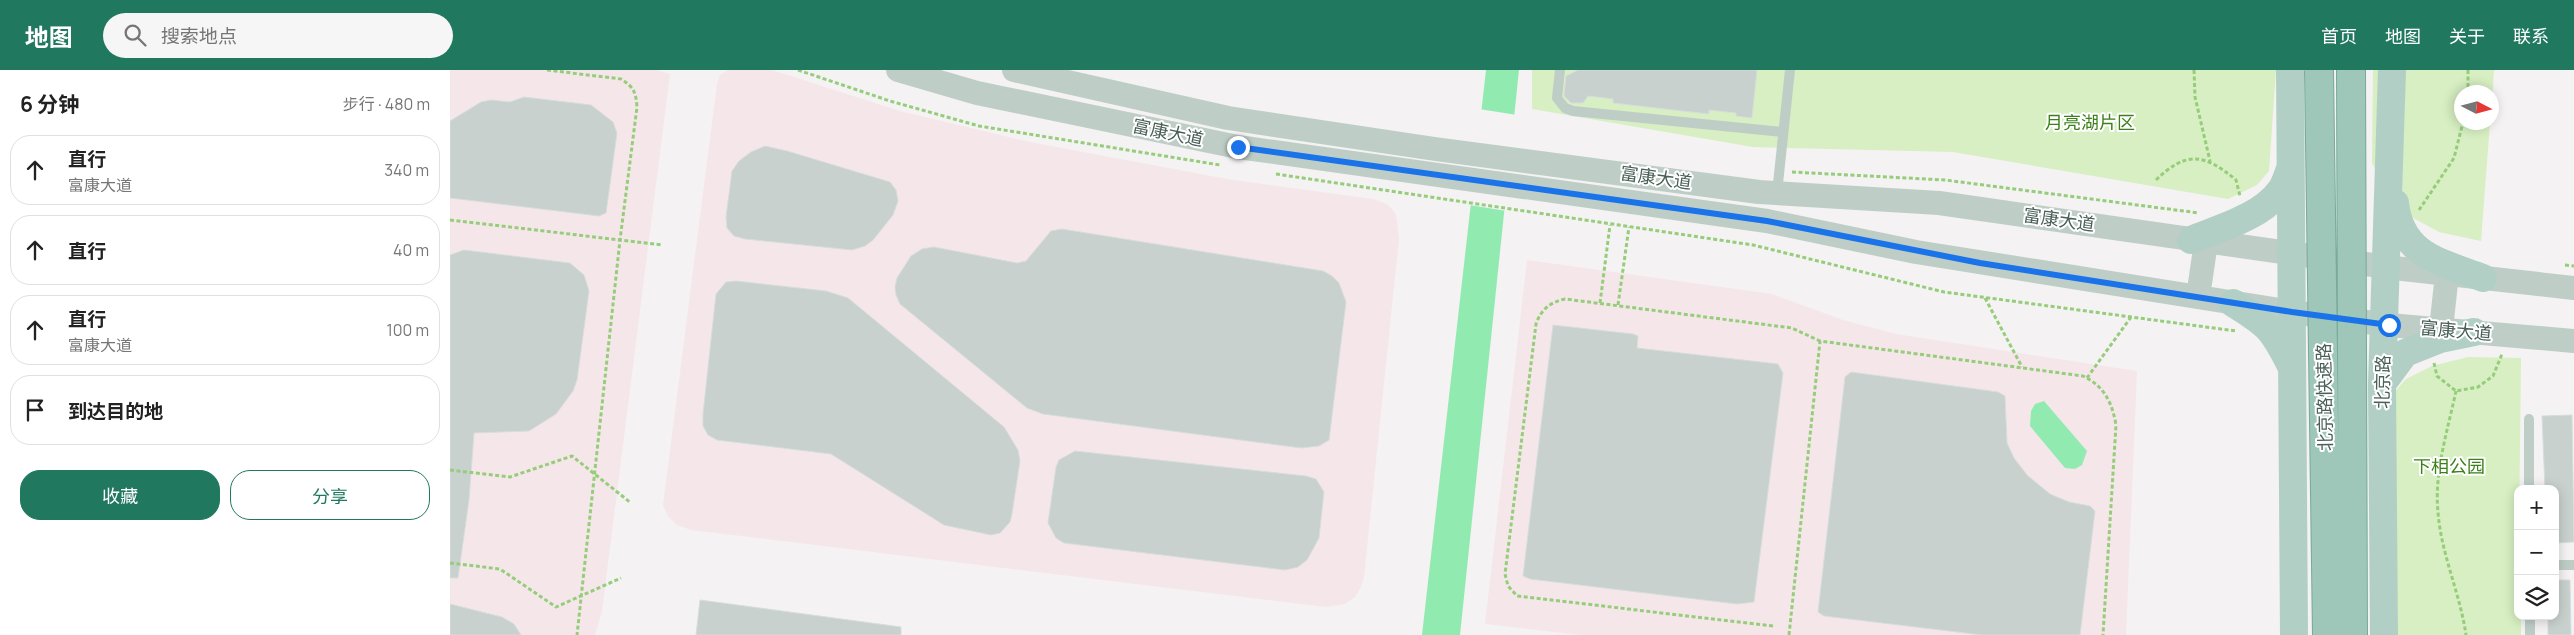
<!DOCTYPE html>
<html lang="zh">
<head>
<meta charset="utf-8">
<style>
  body { margin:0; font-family:Manrope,"Noto Sans SC",sans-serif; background:#f6f6f6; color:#222 }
  .controls { position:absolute; right:15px; bottom:15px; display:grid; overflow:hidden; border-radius:10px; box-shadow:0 2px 12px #0003 }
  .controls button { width:45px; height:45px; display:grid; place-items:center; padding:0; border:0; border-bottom:1px solid #e0e0e0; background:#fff; color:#222; font:25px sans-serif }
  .compass { position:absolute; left:2004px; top:15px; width:45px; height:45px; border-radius:50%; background:#fff; box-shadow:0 2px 12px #0003; rotate:96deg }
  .stop { position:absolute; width:15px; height:15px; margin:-11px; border:4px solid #1a73e8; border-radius:50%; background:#fff }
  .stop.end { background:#1a73e8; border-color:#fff; box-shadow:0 1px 5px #0008 }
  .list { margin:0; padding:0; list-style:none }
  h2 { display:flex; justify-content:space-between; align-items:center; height:65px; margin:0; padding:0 20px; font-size:21px }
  h2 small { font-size:16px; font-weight:400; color:#767676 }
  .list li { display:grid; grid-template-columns:32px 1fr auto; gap:15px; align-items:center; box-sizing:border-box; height:70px; margin:0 10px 10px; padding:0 10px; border:1px solid #e0e0e0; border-radius:20px }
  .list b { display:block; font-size:19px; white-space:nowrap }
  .list p { margin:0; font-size:16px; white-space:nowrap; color:#767676 }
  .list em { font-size:16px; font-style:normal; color:#767676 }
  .actions { display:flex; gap:10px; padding:15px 20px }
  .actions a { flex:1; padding:11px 0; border:1px solid #20785f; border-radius:20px; text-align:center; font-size:18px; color:#20785f }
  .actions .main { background:#20785f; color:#fff }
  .icon { flex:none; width:28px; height:28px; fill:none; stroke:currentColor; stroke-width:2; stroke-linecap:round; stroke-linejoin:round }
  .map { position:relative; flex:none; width:2124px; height:565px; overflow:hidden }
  header { display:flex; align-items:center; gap:30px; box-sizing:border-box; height:70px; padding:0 25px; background:#20785f; color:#fff }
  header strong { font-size:24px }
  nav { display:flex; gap:28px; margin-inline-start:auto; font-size:18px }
  .search { width:350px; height:45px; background:#f6f6f6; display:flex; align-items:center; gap:12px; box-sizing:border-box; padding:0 18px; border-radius:28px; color:#767676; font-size:19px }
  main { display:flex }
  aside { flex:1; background:#fff }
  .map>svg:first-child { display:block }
  .commercial { fill:#f5e7e9 }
  .green { fill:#d7efc2 }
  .water { fill:#91ebb1 }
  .pier { fill:#f4f2f3 }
  .building { fill:#c9d1cf; stroke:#d6dddc }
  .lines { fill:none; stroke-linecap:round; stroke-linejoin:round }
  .path { stroke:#96cd7b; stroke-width:3; stroke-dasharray:4 2.5; stroke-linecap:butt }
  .service { stroke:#becec7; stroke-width:10 }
  .tertiary { stroke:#becec7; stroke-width:24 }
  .primary { stroke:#b2cfc5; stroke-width:28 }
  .trunk-bridge-casing { stroke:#76aa99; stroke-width:30; stroke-linecap:butt }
  .trunk-bridge { stroke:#9ec6b9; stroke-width:28 }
  .route { stroke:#1a73e8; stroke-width:6 }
  .labels { text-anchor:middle; stroke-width:4; stroke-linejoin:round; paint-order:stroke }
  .park-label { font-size:18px; fill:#3d801a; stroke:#fff }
  .street-label { font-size:18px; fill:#4a5f57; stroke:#fff }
</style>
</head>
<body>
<header>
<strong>地图</strong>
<div class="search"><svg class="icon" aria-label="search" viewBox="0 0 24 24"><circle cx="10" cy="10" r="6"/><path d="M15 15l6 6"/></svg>搜索地点</div>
<nav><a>首页</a><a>地图</a><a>关于</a><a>联系</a></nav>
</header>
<main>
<aside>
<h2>6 分钟<small>步行 · 480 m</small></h2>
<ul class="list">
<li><svg class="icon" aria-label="ahead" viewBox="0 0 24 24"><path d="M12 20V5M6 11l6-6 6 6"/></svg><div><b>直行</b><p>富康大道</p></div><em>340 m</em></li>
<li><svg class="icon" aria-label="ahead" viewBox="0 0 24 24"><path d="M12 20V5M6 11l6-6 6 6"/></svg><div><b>直行</b></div><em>40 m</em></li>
<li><svg class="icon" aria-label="ahead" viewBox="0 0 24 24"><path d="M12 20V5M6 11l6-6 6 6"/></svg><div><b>直行</b><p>富康大道</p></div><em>100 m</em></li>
<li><svg class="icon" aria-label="arrive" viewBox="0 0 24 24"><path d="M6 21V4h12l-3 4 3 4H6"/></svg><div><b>到达目的地</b></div></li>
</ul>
<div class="actions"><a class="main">收藏</a><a>分享</a></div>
</aside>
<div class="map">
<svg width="2124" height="565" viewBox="0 0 2124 565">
  <rect width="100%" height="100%" fill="#f4f2f3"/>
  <path class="commercial" d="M0,0H207L220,4L152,541L145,565H0Z
    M278,0H322L450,41L580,72L777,109L923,129L937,134L946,144L949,169L914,507L911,517L905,527L895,534L876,537L241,460L227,455L218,446L213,435L267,14L270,5Z
    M1077,190L1322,224L1393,250L1446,264L1687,301L1676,565H1131L1035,554Z"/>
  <path class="green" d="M1082,0H1826L1819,101L1807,115L1778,129L1503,82L1303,77L1082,39Z
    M1923,0H2044L2042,34L2041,22H2011V52L2040,53L2031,171L1989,162L1965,149L1939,126L1922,93Z
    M2018,287L2071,288L2068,546H2071V565H1929L1926,343L1956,309L1982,296Z"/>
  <path class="water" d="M1036,0H1069L1010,565H972Z
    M1594,331L1637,381L1632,395L1625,399L1615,398L1580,356L1581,341L1585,334Z"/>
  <path class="pier" d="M1029,39L1067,45L1057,141L1019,135Z"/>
  <path class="building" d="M1128,0H1307L1302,48L1286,46V43L1259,40V44L1163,33V29L1138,26L1133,33H1121L1114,26L1116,6Z
    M74,27L141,35L163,52L167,63L156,143L149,146L0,128V51L31,32L41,30L60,32Z
    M315,76L337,81L440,112L446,120L448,131L443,145L423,170L415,176L402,180L295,169L284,166L277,158L276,147L282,101L289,91L301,82Z
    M612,159L873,201L882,206L889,213L896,232L879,370L869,376L851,378L593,344L577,338L450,234L446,225L445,217L447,208L461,186L472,179L484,177L567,193L576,191L601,161Z
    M14,180L120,193L134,205L139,221L127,310L123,321L106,344L79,361L24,363L19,430L8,508H0V185Z
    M286,211L376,221L398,228L554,357L568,380L570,391L562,444L560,452L550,463L541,465L494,455L381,384L267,370L258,365L253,356V344L266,224L276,212Z
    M1103,255L1183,264L1188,266L1187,278L1328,294L1333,303L1304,532L1287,534L1080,509L1073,506Z
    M1401,302L1548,322L1555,326L1557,373L1564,388L1577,405L1600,424L1619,432L1640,436L1645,441L1630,565H1532L1374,546L1368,542L1395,307Z
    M2122,345L2124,472L2105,473V419H2095L2092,346Z
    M625,381L856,406L866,409L874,422L869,468L857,490L848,497L835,500L614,473L606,468L598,453L606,397L609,390Z
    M2105,510H2120L2121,565H2098V546H2105Z
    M250,530L451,557V565H246Z
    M0,534L52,547L64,554L71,565H0Z"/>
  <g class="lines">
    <path class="path" d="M97,0L171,9C184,17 186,23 187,37L170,170L127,565
      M348,0L440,31L529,56L770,95
      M1744,0L1745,27L1760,91
      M2018,0V22
      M1342,102L1495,110L1749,143
      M826,104L1303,175L1494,222L1786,261
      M1706,110C1737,80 1755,84 1786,110L1790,126
      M1969,140L2004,88L2013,52
      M0,150L213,175
      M2115,195L2124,196
      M1535,228L1572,297
      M1150,233L1160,155
      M1168,235L1179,157
      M1984,293L1987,306L2006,321L2028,317L2043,306L2052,284
      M1637,308L1681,247
      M2006,321C1998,359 1984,402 1988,442C1991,484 2010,523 2016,565
      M0,400L60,407L122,386L181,433
      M0,493L50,499L106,537L171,508
      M1323,556L1067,526L1058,516L1055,504L1086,254C1091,239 1101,232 1115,229L1342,258L1370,271
      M1339,565L1370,271L1633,306C1654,316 1662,332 1666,355L1653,565"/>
    <path class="service" d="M1110,0L1107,28L1115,38L1123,41L1333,62
      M1327,123L1340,0
      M2079,349V419
      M2105,495H2124
      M2080,546V565"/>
    <path class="tertiary" d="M448,0L527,23L788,77L1317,151L1466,182L1842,242L1939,255L2124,271
      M564,0L778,48L985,79L1309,122L1489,133L1944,198L2124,218
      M1748,227L1756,172
      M1991,259L1997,204"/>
    <path class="primary" d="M1840,0L1844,565
      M1945,133C1951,186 1991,192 2033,208
      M1741,170C1770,158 1811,147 1830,121C1835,115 1837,106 1840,99
      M1783,233C1817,254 1822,258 1840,294
      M1932,314L1955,283L1990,269L2024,262
      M1934,565L1932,314L1942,0"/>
    <defs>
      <path id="trunk-bridge" d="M1869,0L1877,565
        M1901,0L1903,565"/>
    </defs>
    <use href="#trunk-bridge" class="trunk-bridge-casing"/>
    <use href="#trunk-bridge" class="trunk-bridge"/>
  </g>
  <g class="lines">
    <path class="route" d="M788,77L1317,151L1530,193L1842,242L1939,255"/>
  </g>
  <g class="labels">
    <g class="park-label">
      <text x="1640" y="59">月亮湖片区</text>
      <text x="1999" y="403">下相公园</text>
    </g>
    <g class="street-label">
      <text transform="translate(718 63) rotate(12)" y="6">富康大道</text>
      <text transform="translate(1206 108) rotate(8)" y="6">富康大道</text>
      <text transform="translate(1609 150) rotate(8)" y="6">富康大道</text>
      <text transform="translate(2006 261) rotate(5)" y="6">富康大道</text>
      <text transform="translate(1933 312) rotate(-89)" y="6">北京路</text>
      <text transform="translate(1875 327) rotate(-91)" y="6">北京路快速路</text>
    </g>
  </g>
</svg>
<div class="controls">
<button>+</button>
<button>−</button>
<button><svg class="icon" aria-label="layers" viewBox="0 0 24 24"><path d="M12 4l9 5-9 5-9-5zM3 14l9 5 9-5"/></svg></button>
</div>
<svg class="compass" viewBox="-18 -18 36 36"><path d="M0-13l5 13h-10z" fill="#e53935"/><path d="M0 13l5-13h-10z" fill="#767676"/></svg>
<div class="stop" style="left:1939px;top:255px"></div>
<div class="stop end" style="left:788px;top:77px"></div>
</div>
</main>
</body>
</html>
